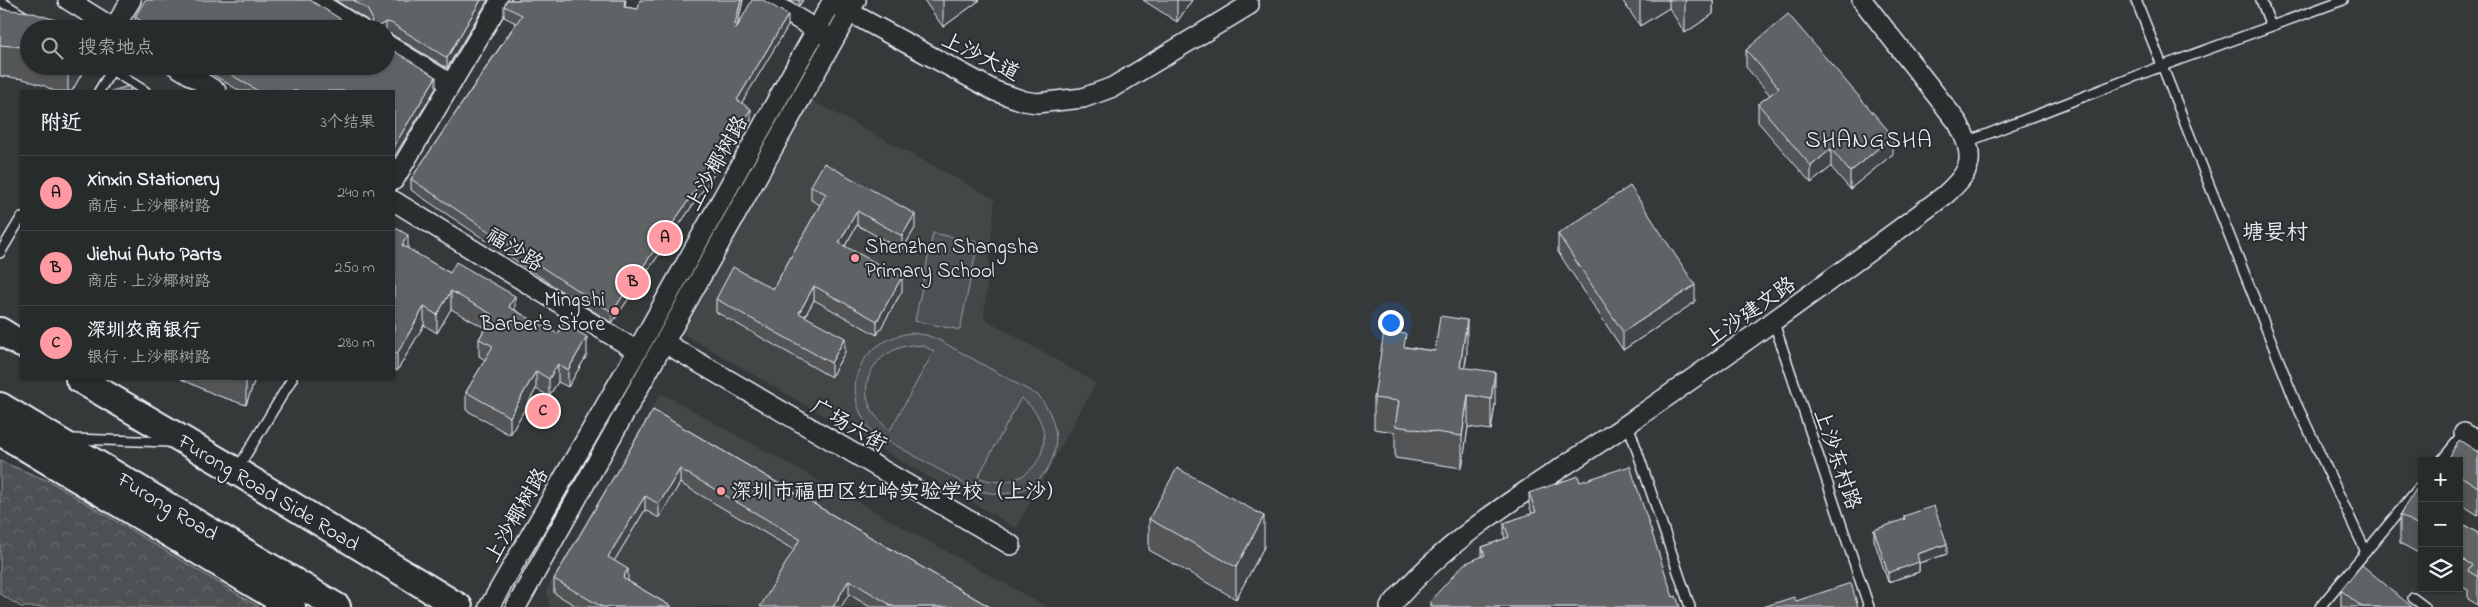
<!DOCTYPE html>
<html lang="zh">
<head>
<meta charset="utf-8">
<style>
  body { margin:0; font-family:"Indie Flower","LXGW WenKai TC",sans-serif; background:#343738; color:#f1f3f6 }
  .controls { position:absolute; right:15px; bottom:15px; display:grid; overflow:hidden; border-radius:0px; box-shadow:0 1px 4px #0004 }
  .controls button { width:45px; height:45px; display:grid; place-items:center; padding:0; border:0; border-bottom:1px solid #444748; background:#282b2c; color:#f1f3f6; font:25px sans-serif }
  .you { position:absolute; left:1390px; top:322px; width:18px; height:18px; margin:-12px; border:4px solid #fff; border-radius:50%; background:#1a73e8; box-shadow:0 0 0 8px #1a73e833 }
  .badge { display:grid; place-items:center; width:32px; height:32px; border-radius:50%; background:#ff9aa2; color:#111; font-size:16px; font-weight:700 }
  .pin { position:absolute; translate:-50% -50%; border:2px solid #fff; box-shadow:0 1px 5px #0006 }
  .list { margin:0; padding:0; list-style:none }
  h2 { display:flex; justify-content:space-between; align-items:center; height:65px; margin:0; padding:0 20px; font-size:21px }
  h2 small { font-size:16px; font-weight:400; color:#a5a7a9 }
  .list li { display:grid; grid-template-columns:32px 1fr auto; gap:15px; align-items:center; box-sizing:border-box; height:75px; padding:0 20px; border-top:1px solid #444748 }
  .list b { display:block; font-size:19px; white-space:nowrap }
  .list p { margin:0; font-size:16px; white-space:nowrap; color:#a5a7a9 }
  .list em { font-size:16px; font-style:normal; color:#a5a7a9 }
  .icon { flex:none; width:28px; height:28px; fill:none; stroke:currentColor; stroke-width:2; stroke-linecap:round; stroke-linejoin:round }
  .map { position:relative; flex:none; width:2478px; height:607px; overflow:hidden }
  .search { position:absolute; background:#282b2c; box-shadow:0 1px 4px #0004; left:20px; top:20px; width:375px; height:55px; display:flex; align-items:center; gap:12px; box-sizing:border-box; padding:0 18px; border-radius:28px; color:#a5a7a9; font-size:19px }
  .panel { position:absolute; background:#282b2c; box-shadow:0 1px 4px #0004; left:20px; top:90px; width:375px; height:290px; border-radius:0px }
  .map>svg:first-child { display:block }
  .built { fill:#424647 }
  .forest { fill:url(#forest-crowns); stroke:#9aa1a5 }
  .pitch { fill:#4d5152; stroke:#9aa1a5; fill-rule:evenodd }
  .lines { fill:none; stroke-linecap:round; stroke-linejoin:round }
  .lane-casing { stroke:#e8f1f8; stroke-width:12 }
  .street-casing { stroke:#e8f1f8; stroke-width:22 }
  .secondary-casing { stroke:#e8f1f8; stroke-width:30 }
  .lane { stroke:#2a2d2e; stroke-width:9 }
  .street { stroke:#2a2d2e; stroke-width:19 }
  .secondary { stroke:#2a2d2e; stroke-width:26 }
  .wall { fill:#525557; stroke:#e8f1f8 }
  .shaded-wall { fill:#424547; stroke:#e8f1f8 }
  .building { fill:#5f6365; stroke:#e8f1f8 }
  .poi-dot { fill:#ff9aa2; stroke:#2a2d2e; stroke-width:2 }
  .labels { text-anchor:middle; stroke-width:4; stroke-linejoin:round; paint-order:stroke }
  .street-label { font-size:21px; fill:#e8f1f8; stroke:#2a2d2e }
  .poi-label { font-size:21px; fill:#e8f1f8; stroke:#2a2d2e; text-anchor:start }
  .neighbourhood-label { font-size:22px; fill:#e8f1f8; stroke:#2a2d2e }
  .quarter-label { font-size:24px; letter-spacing:1px; fill:#e8f1f8; stroke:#2a2d2e }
</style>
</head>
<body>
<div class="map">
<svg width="2478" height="607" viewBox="0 0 2478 607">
  <defs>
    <pattern id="forest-crowns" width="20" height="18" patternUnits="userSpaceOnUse" patternTransform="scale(1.25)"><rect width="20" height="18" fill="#4d5152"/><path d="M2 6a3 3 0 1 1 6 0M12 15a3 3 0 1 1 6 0" fill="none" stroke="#676a6c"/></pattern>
  </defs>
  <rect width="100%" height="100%" fill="#35393a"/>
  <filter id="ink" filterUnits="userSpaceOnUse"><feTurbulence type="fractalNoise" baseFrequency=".02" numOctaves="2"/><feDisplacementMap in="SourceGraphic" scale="10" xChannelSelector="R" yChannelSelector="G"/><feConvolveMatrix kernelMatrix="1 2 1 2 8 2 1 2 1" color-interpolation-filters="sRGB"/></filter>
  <g filter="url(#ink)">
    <path class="built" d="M807,98L995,199L984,318L1096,383L1016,528L682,333Z
      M661,393L1047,607H550L546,590Z"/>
    <path class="forest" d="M0,461L51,482L259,607H21L0,594Z"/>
    <path class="pitch" d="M933,233L978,242L960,330L915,321Z
      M911,333L926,335L939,340L1039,396C1082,450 1036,513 972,488L872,432C838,389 858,341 911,333ZM911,345L923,346L934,351L890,430C850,401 864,353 911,345ZM1021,398C1070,433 1033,500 978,477Z"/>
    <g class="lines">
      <defs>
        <path id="lane" d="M2136,0L2295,401L2366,552
          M2261,0L2271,26
          M0,1L45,29
          M105,66L145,91
          M99,91L112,70
          M1967,142L2162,66L2343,0
          M0,253L21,218
          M1774,323L1869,607
          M1628,424L1690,607
          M71,439L171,442
          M2441,461L2464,433
          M238,468L292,379
          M2413,598L2425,607
          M2320,607L2422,484"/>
        <path id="street" d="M68,0L115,29
          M314,0L361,29
          M767,0L825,35
          M838,6L995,91L1024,101L1037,103L1083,98L1113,87L1249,5
          M114,28L131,0
          M386,44L451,84
          M176,66L216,91
          M394,180L501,0
          M394,201L637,351
          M665,343L1011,545
          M2464,433L2478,441
          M489,607L637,351L833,0
          M516,607L856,0
          M1390,607C1455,529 1547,479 1629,423C1736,349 1841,273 1945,195C1973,170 1976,157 1958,123L1862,0"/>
        <path id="secondary" d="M0,331L21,344
          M79,379L236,471L459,607
          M0,406L337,607
          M0,432L292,607"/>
      </defs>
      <use href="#lane" class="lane-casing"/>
      <use href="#street" class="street-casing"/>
      <use href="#secondary" class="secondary-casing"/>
      <use href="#lane" class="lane"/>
      <use href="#street" class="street"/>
      <use href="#secondary" class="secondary"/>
    </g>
    <path class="wall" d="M335,0H488L447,68L391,34L386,33V29H137L135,28V17L366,28L370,24L367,20Z
      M507,0H626L625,7L638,9L743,0L737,28L788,26L741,103L751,120L612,323L561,291L411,190V179L516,23L504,17V6Z
      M789,0H803L799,6Z
      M924,0H980L943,27Z
      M1143,0H1192L1177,22Z
      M1622,0H1713V14L1685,33L1669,8L1640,26Z
      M0,9L29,29V66H86L72,91H54L45,86L23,79L0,76Z
      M1746,50L1893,154L1850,189L1831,167L1811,183L1758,122V104L1770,95L1746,67Z
      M199,66H386L436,88L394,91H240Z
      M811,186L915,228L902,250L857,225L845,246L902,291L877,335L814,300L805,316L845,352L831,377L716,312V299L773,289L820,205L811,200Z
      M394,227L408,249L515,310L587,355L568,387L558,382L549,396L536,389L510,435L466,410V392L485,360L479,356V339L485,328L451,309L437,333L424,325L397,371L394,369Z
      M1558,234L1695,302L1623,350L1558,252Z
      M1406,347L1435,351L1467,352L1465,368L1495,404L1491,430L1468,427L1462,468L1395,458V432L1374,429V398Z
      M181,379H255L246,405L216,395Z
      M653,410L990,607H870L849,594L794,550L680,483L659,518L645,510L614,561L628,581L672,607H578L554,593V579Z
      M2478,452V515L2459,503V461Z
      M1580,482L1673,597L1680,607H1430V601L1482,557V547L1505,539L1504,535V523L1532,514L1529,504V493Z
      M2422,492V555L2400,543V515Z
      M2459,515L2460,523L2478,533V605L2468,599V590L2459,585Z
      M1904,516L1947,554L1919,563V572L1888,582L1874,540V530L1904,520Z
      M1149,519L1264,547L1236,599L1149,550Z
      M2341,590L2412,607H2341Z"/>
    <path class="shaded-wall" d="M481,0H488L447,68V58Z
      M741,0H743L734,39V28Z
      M799,0H803L799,6Z
      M943,0H980L943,27Z
      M1177,0H1192L1177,22Z
      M1640,0H1669V8L1640,26Z
      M1687,0H1713V14L1685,33V1Z
      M788,15V26L737,111V100Z
      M386,22V29H376L377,27Z
      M68,66H86L72,91H68Z
      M436,77V88L394,157V146Z
      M751,109V120L612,323V312Z
      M1893,136V154L1850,189V172Z
      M1831,149V167L1811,183V166Z
      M857,211V225L839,256V243Z
      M915,214V228L902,250V236Z
      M408,235V252L402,245Z
      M902,277V291L877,335V321Z
      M1695,285V302L1623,350V332Z
      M814,286V300L799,327V313Z
      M451,291V309L437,333V315Z
      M515,296V314L509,307Z
      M424,307V325L397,371V354Z
      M1467,320V352L1460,398V367Z
      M587,337V355L568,387V370Z
      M845,338V352L831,377V363Z
      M558,364V382L549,396V379Z
      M536,371V389L510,435V417Z
      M1495,372V404L1491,430V399Z
      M246,379H255L246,405Z
      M1468,395V427L1462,468V436Z
      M680,469V483L659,518V504Z
      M645,496V510L608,571V557Z
      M1264,516V547L1236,599V567Z
      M1947,544V554L1919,563V572L1888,582V573L1917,554Z
      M628,569V583L623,578Z
      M849,580V594L841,607H833Z"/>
    <path class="building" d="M145,0H310L355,28H366L371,24L372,18L367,9L353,0H481L447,58L391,23L386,22L377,27L376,29H155L135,17Z
      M507,0H625L624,7L638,9L640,0H741L734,28L736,29L752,0H763L788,15L737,100L751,109L612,312L561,280L411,179L522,15L504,6Z
      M0,9L30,12L59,21L73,29H29V49L23,47L0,45Z
      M1788,14L1893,136L1850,172L1831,149L1811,166L1758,104L1779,88L1746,50Z
      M386,46L436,77L394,146V91H258L217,66H386Z
      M129,86L131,91H111Z
      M824,163L915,214L902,236L857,211L839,243L902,277L877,321L814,286L799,313L845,338L831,363L716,299L733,267L773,289L826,194L811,186Z
      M1630,186L1695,285L1623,332L1558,234Z
      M394,227L408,235L402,245L443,269L450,273L456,262L515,296L509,307L558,334L563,323L587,337L568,370L558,364L549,379L536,371L510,417L466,392L493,346L479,339L493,315L451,291L437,315L424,307L397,354L394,352Z
      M1440,316L1467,320L1460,367L1495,372L1491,399L1468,395L1462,436L1395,426L1399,401L1374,398L1384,331L1406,334L1404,347L1435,351Z
      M653,410L990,607H894L849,580L833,607H760L800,539L680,469L659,504L645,496L608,557L628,569L623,578L672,607H602L554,579Z
      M2459,440L2478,452V487L2459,475V461H2447Z
      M1630,466L1673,597L1676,596L1680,607H1433L1430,601L1464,564L1485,555L1482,547L1509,537L1504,523L1536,512L1529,493L1578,476L1580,482Z
      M1177,468L1264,516L1236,567L1149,519Z
      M2416,489L2422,492V527L2400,515Z
      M1934,506L1947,544L1917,554L1919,562L1888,573L1874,530L1905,519L1904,516Z
      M2459,522L2478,533V577L2468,571L2472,565L2459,557Z
      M2362,565L2412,607H2362L2341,590Z
      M1851,583L1858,607H1763L1794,597L1796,601Z"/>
  </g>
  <g class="poi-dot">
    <circle cx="855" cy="258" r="5"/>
    <circle cx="615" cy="311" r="5"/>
    <circle cx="721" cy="491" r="5"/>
  </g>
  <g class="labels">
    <g class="street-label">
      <text transform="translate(981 56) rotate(26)" y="7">上沙大道</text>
      <text transform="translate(716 163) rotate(-61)" y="7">上沙椰树路</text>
      <text transform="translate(515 249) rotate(32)" y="7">福沙路</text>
      <text transform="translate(1750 311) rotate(-35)" y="7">上沙建文路</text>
      <text transform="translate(849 425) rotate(30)" y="7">广场六街</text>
      <text transform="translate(1838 459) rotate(71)" y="7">上沙东村路</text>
      <text transform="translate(269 492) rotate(31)" y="7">Furong Road Side Road</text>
      <text transform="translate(168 506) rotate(31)" y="7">Furong Road</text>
      <text transform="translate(516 515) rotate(-60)" y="7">上沙椰树路</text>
    </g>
    <g class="poi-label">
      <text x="865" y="253">Shenzhen Shangsha<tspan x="865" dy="24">Primary School</tspan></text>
      <text x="605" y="306" text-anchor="end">Mingshi<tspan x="605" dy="24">Barber's Store</tspan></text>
      <text x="731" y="498">深圳市福田区红岭实验学校（上沙）</text>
    </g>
    <g class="neighbourhood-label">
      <text x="2275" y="239">塘妟村</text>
    </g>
    <g class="quarter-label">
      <text x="1869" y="147">SHANGSHA</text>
    </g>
  </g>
</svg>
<div class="controls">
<button>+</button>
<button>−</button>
<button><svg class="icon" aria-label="layers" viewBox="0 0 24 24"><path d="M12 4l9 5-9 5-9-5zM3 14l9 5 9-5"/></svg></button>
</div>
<div class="you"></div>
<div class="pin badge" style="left:665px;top:238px">A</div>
<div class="pin badge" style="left:633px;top:282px">B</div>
<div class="pin badge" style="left:543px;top:411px">C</div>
<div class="search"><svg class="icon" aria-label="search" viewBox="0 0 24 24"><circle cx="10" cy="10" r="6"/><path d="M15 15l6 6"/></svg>搜索地点</div>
<section class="panel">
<h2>附近<small>3个结果</small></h2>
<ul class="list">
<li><span class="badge">A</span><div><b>Xinxin Stationery</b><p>商店 · 上沙椰树路</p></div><em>240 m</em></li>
<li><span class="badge">B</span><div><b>Jiehui Auto Parts</b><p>商店 · 上沙椰树路</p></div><em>250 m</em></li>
<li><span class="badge">C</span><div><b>深圳农商银行</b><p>银行 · 上沙椰树路</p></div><em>280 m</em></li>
</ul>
</section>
</div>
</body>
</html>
